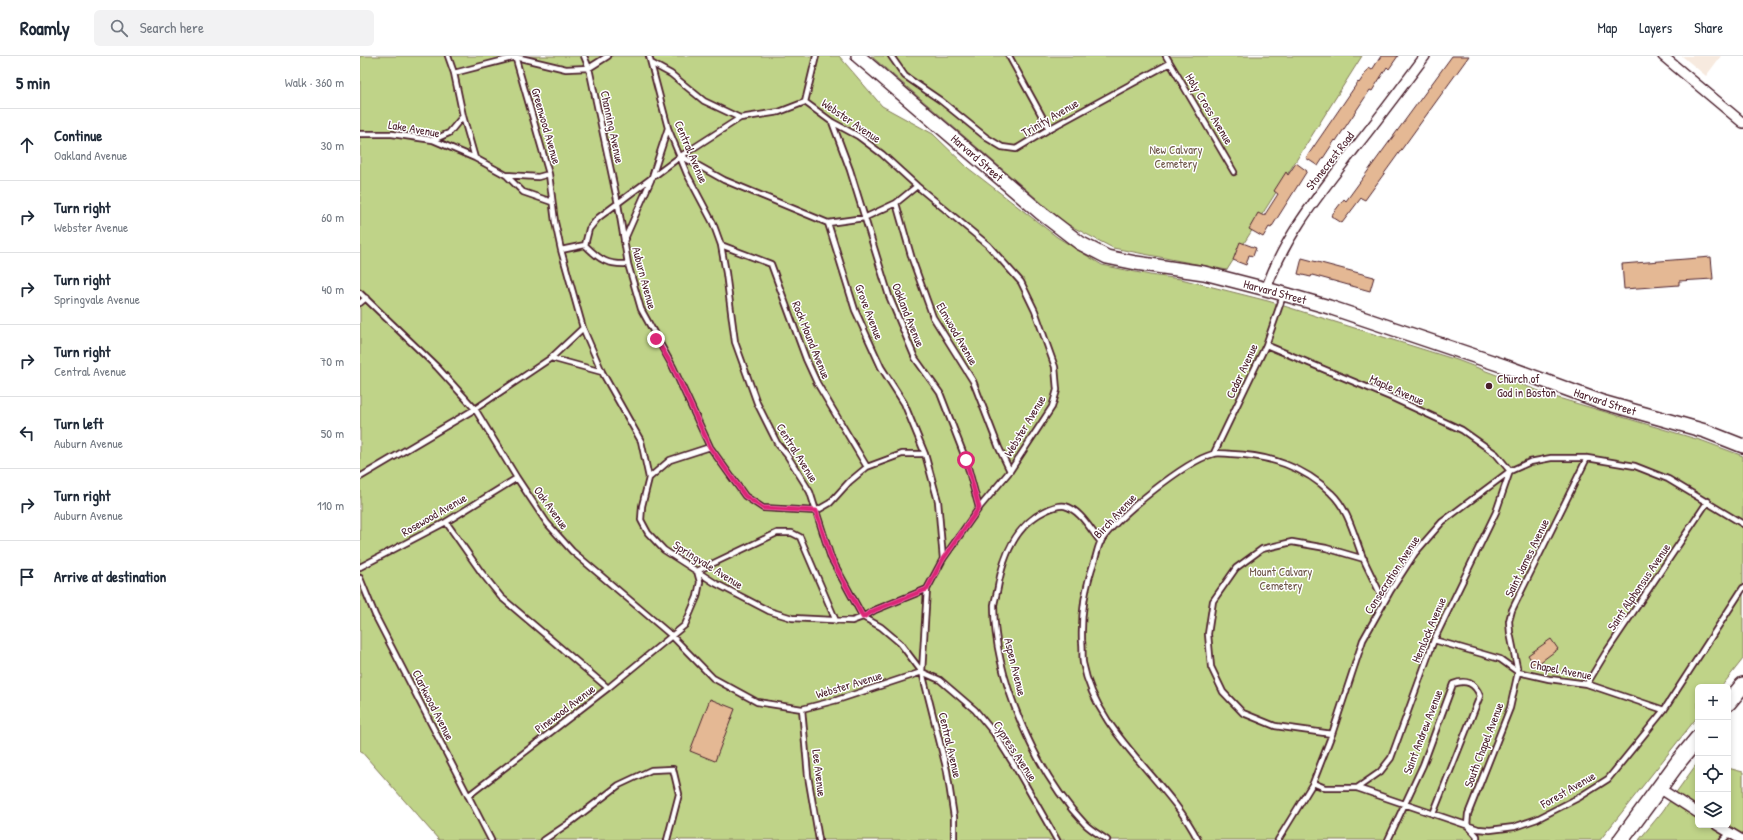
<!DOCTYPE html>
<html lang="en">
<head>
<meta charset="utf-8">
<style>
  body { margin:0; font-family:"Patrick Hand",sans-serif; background:#f2f2f3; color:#1f2937 }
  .controls { position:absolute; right:12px; bottom:12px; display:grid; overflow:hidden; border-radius:6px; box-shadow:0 2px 6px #0003 }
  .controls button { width:36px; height:36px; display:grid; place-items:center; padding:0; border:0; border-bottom:1px solid #e0e1e3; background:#fff; color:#1f2937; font:20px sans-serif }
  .stop { position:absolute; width:12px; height:12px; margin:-9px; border:3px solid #db2777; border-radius:50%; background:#fff }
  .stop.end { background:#db2777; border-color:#fff; box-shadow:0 1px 4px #0008 }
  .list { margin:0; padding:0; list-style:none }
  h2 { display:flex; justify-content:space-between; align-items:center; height:52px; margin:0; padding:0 16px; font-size:17px }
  h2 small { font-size:13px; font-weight:400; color:#747a83 }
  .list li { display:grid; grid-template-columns:26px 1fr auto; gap:12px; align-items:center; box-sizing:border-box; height:72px; padding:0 16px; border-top:1px solid #e0e1e3 }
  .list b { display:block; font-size:15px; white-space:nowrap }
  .list p { margin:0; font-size:13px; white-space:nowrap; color:#747a83 }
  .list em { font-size:13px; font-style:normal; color:#747a83 }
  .icon { flex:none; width:22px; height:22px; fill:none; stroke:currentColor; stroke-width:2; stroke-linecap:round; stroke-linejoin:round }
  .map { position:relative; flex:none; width:1383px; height:784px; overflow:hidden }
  header { display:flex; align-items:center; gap:24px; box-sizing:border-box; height:56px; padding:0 20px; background:#fff; border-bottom:1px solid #e0e1e3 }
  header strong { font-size:19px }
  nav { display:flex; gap:22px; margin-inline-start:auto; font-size:14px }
  .search { width:280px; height:36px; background:#f2f2f3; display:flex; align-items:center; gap:10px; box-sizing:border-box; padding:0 14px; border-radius:6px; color:#747a83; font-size:15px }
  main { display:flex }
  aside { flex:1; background:#fff }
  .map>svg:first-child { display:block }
  .built { fill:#f7eadf }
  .green { fill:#bfd388; stroke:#84795a }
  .building { fill:#e4b894; stroke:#4a1f2b }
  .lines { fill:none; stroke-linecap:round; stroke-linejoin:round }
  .lane-casing { stroke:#4a1f2b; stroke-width:8 }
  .street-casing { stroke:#4a1f2b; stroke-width:12 }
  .secondary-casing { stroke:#4a1f2b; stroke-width:16 }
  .primary-casing { stroke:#4a1f2b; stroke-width:18 }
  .lane { stroke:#fff; stroke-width:4.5 }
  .street { stroke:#fff; stroke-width:9 }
  .secondary { stroke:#fff; stroke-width:13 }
  .primary { stroke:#fff; stroke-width:15 }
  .route { stroke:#db2777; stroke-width:5 }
  .poi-dot { fill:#4a1f2b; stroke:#fff; stroke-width:1.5 }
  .labels { text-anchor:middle; stroke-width:3; stroke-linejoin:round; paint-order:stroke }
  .street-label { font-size:12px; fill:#4a1f2b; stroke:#fff }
  .park-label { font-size:12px; fill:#6d5547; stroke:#fff }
  .poi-label { font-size:12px; fill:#4a1f2b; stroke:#fff; text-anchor:start }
</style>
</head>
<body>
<header>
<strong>Roamly</strong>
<div class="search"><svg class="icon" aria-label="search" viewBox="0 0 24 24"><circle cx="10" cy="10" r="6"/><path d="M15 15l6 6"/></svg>Search here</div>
<nav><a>Map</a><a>Layers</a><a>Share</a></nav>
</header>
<main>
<aside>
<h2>5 min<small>Walk · 360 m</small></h2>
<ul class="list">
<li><svg class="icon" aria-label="ahead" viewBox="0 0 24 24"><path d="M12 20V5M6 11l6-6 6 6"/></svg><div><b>Continue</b><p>Oakland Avenue</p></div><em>30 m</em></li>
<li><svg class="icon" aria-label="right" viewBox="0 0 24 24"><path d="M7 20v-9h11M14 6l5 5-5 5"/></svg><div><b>Turn right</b><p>Webster Avenue</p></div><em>60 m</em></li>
<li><svg class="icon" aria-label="right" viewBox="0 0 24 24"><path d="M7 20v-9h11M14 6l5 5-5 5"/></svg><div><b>Turn right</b><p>Springvale Avenue</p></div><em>40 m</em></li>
<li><svg class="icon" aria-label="right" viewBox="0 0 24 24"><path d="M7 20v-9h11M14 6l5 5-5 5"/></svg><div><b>Turn right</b><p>Central Avenue</p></div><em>70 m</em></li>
<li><svg class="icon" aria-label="left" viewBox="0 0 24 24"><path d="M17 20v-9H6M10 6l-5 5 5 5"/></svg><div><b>Turn left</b><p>Auburn Avenue</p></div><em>50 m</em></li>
<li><svg class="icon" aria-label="right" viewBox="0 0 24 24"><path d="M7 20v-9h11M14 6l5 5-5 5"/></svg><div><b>Turn right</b><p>Auburn Avenue</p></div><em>110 m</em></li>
<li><svg class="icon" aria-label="arrive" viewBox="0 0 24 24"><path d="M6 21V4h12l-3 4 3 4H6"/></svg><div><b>Arrive at destination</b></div></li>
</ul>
</aside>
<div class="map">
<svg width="1383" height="784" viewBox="0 0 1383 784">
  <rect width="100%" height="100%" fill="#fff"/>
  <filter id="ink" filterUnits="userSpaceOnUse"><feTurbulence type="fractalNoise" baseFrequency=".025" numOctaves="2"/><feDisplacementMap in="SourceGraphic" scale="8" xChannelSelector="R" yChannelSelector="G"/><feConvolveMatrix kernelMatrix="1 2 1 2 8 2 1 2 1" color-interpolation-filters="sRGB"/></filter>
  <g filter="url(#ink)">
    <path class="built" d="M1322,0H1361L1346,20Z"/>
    <path class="green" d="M0,0H479L522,50L573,78L608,112L697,181L742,209L790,219L821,223L908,245L1097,304L1195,341L1343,385L1383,400V603L1361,631H1338V660L1240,784H320L318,782L316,784H79L0,694Z
      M511,0H1002L867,214L753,192L705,167Z
      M1338,706V769H1368V712L1383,716V784H1279L1302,756Z"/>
    <path class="building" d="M1021,0H1038L1029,13L1027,11L1012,35L1010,34L976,85L975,84L958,110L946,102L998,26L999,27L1009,12L1012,14Z
      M1092,0H1109L1005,144L1001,142L982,167L971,160L984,143L986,145Z
      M936,107L947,115L911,172L909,171L903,181L889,173L898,157L904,160L918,138L914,135L926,116L928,119Z
      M880,186L896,192L893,200L889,199L886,209L873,204Z
      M1351,201L1353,223L1319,225V229L1264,233L1262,208Z
      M942,202L1014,221L1010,235L952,219L951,221L938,218Z
      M1191,583L1198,593L1175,610L1168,599Z
      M350,643L375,653L355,705L330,695Z"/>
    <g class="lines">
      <defs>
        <path id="lane" d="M88,0L94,17L103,60L115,102
          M155,0L189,118L195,166L201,194L223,272L242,316L281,385L289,422L282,450L281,464L288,477L304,494L355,527L409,555L432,562L492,565L503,561L515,554L567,533
          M224,0L229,12L258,148L268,208L281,253L313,311L350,391L385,440L403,452L456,455
          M289,0L308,72L327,118L353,167L361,189L366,217L375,286L397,347L417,387L427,399L450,436L471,502L503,561L521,571L540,587L562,616L587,715L594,761V784
          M531,0L545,20L580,44L627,82L642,91L656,93L689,73L810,7
          M649,0L689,73
          M806,0L874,116
          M291,7L311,18L344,45L380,62
          M94,17L156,1L206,13L229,12L248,0
          M445,46L472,66L498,80L522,98L557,130L628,189L661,226L675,255L695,311L697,334L692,351L650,415L619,452L583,503L567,533L562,616
          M445,46L456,0
          M472,66L490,114L529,240L555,302L580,337L606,404L619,452
          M0,78H32L73,84L115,102L146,119L163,136L192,146
          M73,84L89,77L103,60
          M321,100L364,124L468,167L495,254L521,311L544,347L565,398L578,445L583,503
          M146,119L178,121L189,118
          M536,147L552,203L573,261L613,325L639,392L650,415
          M468,167L504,162L536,147L557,130
          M264,185L291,124L308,72
          M225,189L229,173L238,162L321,100L380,62L419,56L445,46
          M225,189C240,204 247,209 268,208
          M361,189L411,208L446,303L457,327L507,411
          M201,194L225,189
          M0,237L77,311L115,353L157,422L187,467L212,495L312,580L353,622L397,646L442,653L477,644L562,616
          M0,247L6,242
          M906,289L1035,343L1102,374L1136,398L1150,415
          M191,302L242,316
          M854,397L906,289L923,240
          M0,421L115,353L191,302L223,272
          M289,422L310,404L350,391
          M456,455L470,447L489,426L507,411L542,398H565
          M86,466L121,516L141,541L248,632
          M741,486C731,475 721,454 705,450C698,449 691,452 685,455C656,469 643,501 638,531C637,537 635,543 634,549C634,621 675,716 725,768C731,774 740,779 747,784
          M0,511L86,466L157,422
          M337,515L417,477H432L440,481L476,565
          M0,522L15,559L131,784
          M1074,584L1140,603L1158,616L1189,623L1227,628L1304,654
          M562,616L580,624L615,654L634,677L656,712L697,784
          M1227,628L1245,598L1348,445
          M442,653L448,720L459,784
          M972,678L915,670L883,657L863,636L851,611L848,578L853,545L876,512L902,493L932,486L966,492L1004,503
          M953,727L965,732H997L1118,773L1130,774L1154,771L1177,763L1218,742L1248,723L1304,654L1383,532
          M997,732L1020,716L1031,702L1074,584L1136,456L1150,415
          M108,740L248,632L325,569L337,541L340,526L337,515
          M1107,769L1108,758L1150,652L1158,616L1150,577L1149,565L1152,554L1227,402
          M1108,770L1117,780V784
          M184,784L212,765L259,729L291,714L313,713L319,738L307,784
          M838,784C807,722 737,679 723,607C722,600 723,592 722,585C721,555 725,532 735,503C737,497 738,490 741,485C758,460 824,406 853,398C858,396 866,398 871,398C908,399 945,411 971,437C989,454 994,480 1003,502C1010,517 1017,531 1024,545
          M918,784L953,727L972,678L1003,584L1031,534L1055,497L1082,466L1150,415L1170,406L1191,402H1227L1275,410L1308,423L1383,468
          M1028,784L1063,709L1093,628C1106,623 1115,627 1120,640L1073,758
          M1363,784L1370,777"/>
        <path id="street" d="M1303,0L1383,67
          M906,233C925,179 961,136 995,92C1019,62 1042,31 1065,0
          M1299,732L1338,757
          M1357,769L1382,784"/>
        <path id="secondary" d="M498,0L681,157L720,187L747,201L776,207L844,217L906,233L969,251L1147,311L1242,346L1345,375L1383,390"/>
        <path id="primary" d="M1368,647L1383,629
          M1261,784L1319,705L1338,682"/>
      </defs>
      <use href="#lane" class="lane-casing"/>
      <use href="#street" class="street-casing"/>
      <use href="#secondary" class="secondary-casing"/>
      <use href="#primary" class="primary-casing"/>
      <use href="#lane" class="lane"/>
      <use href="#street" class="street"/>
      <use href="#secondary" class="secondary"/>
      <use href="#primary" class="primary"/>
    </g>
  </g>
  <g class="lines" filter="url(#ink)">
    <path class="route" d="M296,283L313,311L350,391L385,440L403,452L456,455L471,502L503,561L515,554L567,533L583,503L619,452L606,404"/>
  </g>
  <circle class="poi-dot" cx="1129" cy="330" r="4"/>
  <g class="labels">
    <g class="street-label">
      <text transform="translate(849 53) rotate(59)" y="4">Holy Cross Avenue</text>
      <text transform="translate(690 62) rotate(-30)" y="4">Trinity Avenue</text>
      <text transform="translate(491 65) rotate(34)" y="4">Webster Avenue</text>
      <text transform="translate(186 70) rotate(74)" y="4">Greenwood Avenue</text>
      <text transform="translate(252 71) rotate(78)" y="4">Channing Avenue</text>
      <text transform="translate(54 73) rotate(10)" y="4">Lake Avenue</text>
      <text transform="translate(331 96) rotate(67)" y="4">Central Avenue</text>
      <text transform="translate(617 102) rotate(41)" y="4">Harvard Street</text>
      <text transform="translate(970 105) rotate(-52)" y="4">Stonecrest Road</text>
      <text transform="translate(284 222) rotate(75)" y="4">Auburn Avenue</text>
      <text transform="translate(915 236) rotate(15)" y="4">Harvard Street</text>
      <text transform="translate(509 256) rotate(69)" y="4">Grove Avenue</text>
      <text transform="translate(548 259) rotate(68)" y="4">Oakland Avenue</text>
      <text transform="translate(597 278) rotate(60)" y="4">Elmwood Avenue</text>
      <text transform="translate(451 284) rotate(68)" y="4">Rock Mound Avenue</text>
      <text transform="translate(882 315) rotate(-65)" y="4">Cedar Avenue</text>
      <text transform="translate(1037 334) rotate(24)" y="4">Maple Avenue</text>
      <text transform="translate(1245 346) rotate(18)" y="4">Harvard Street</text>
      <text transform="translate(665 370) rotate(-59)" y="4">Webster Avenue</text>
      <text transform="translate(437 397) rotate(58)" y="4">Central Avenue</text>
      <text transform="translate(191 452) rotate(54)" y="4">Oak Avenue</text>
      <text transform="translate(74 459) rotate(-30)" y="4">Rosewood Avenue</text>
      <text transform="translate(755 460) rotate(-47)" y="4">Birch Avenue</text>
      <text transform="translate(1167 502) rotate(-64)" y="4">Saint James Avenue</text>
      <text transform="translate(348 509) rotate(32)" y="4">Springvale Avenue</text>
      <text transform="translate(1032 519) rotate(-57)" y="4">Consecration Avenue</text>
      <text transform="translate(1279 531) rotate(-56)" y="4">Saint Alphonsus Avenue</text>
      <text transform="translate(1069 574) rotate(-67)" y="4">Hemlock Avenue</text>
      <text transform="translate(655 611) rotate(76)" y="4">Aspen Avenue</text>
      <text transform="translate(1201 614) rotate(11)" y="4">Chapel Avenue</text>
      <text transform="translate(489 629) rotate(-17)" y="4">Webster Avenue</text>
      <text transform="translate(73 649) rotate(63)" y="4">Clarkwood Avenue</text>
      <text transform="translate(205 653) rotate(-37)" y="4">Pinewood Avenue</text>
      <text transform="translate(1063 676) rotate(-69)" y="4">Saint Andrew Avenue</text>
      <text transform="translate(590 689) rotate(77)" y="4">Central Avenue</text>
      <text transform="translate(1124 689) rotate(-69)" y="4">South Chapel Avenue</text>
      <text transform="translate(655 695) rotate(57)" y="4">Cypress Avenue</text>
      <text transform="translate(459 717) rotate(83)" y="4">Lee Avenue</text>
      <text transform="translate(1208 734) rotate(-30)" y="4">Forest Avenue</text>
    </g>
    <g class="park-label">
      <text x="816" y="98">New Calvary<tspan x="816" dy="14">Cemetery</tspan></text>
      <text x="921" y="520">Mount Calvary<tspan x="921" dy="14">Cemetery</tspan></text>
    </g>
    <g class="poi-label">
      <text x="1137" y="327">Church of<tspan x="1137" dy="14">God in Boston</tspan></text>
    </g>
  </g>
</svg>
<div class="controls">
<button>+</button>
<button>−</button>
<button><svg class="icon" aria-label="locate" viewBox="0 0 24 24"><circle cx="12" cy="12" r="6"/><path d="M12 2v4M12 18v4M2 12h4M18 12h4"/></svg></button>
<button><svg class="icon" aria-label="layers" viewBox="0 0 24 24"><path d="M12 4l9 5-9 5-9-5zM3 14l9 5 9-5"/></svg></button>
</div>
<div class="stop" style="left:606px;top:404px"></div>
<div class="stop end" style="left:296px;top:283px"></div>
</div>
</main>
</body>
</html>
